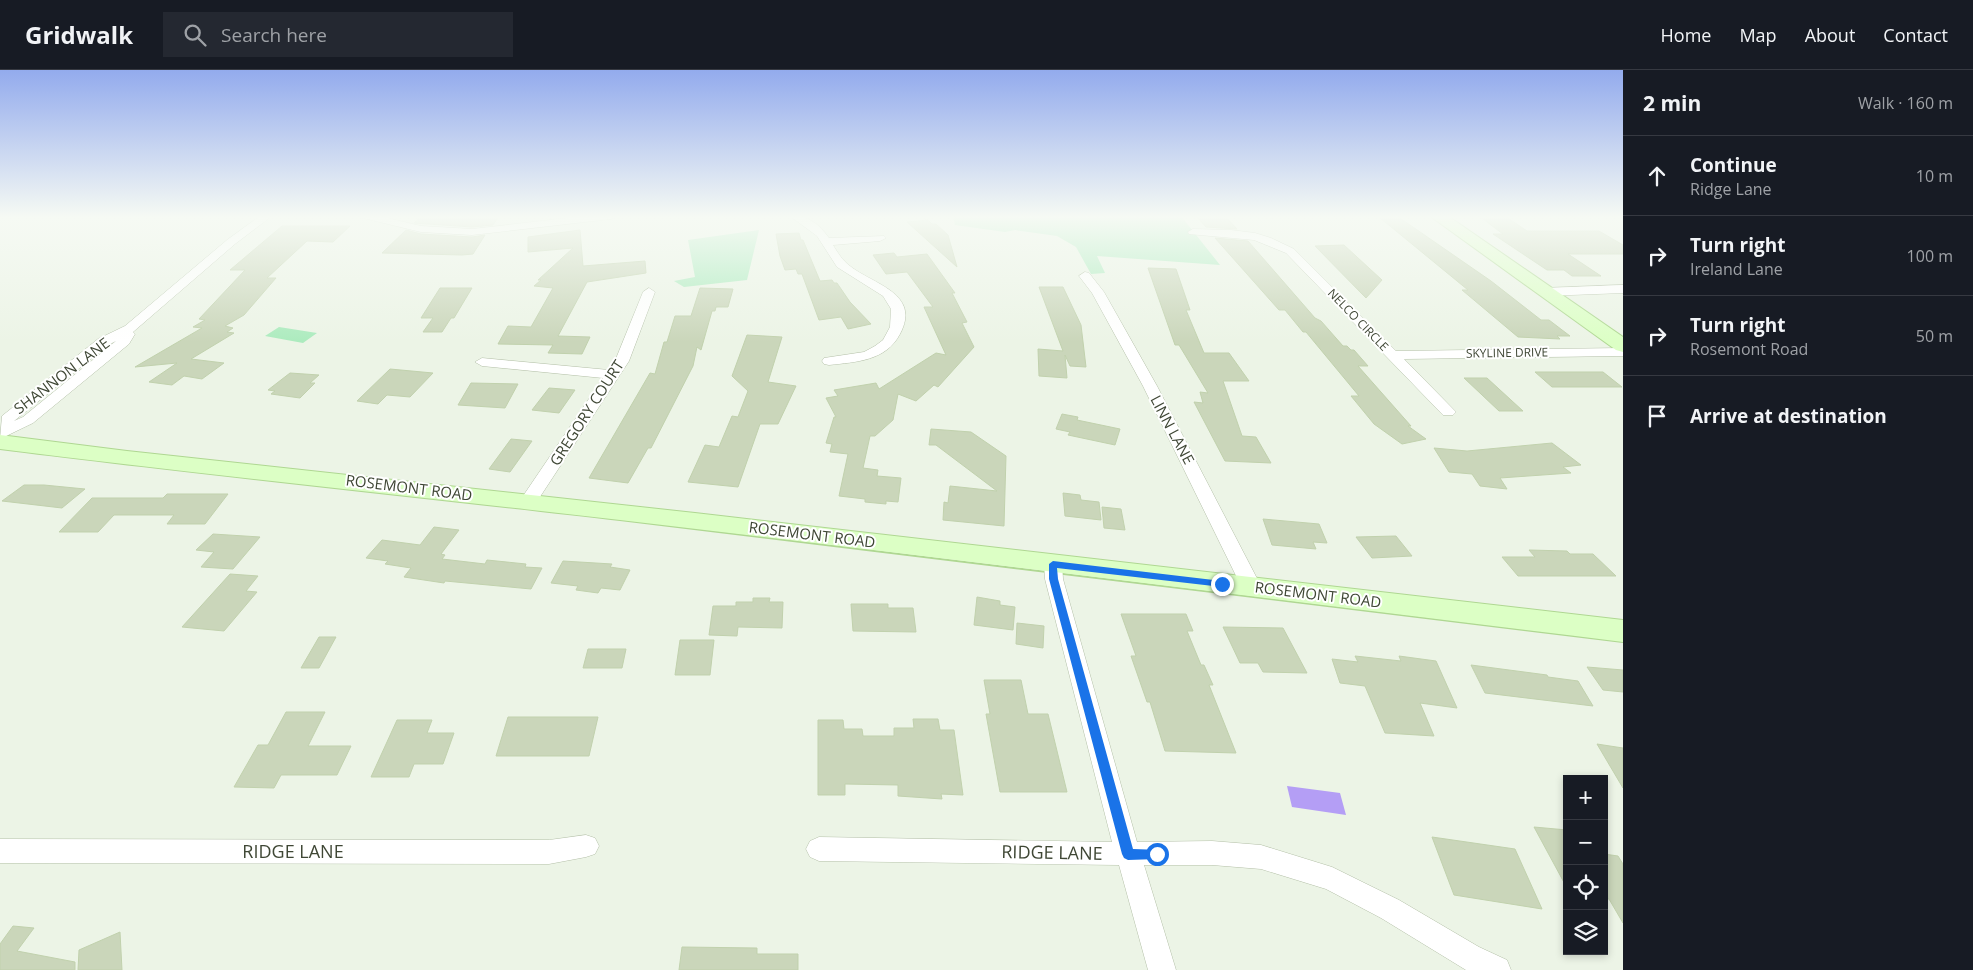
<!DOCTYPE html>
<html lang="en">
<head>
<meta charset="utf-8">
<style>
  body { margin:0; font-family:"Open Sans",sans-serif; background:#242831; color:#f1f3f6 }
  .controls { position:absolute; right:15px; bottom:15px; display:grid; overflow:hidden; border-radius:0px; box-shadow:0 2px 8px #0003 }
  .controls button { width:45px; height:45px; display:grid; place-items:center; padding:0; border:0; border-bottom:1px solid #363941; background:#171b24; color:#f1f3f6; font:25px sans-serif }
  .stop { position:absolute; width:15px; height:15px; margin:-11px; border:4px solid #1a73e8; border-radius:50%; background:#fff }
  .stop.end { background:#1a73e8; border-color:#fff; box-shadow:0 1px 5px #0008 }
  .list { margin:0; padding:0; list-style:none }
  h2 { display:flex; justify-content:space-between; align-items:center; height:65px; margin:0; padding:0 20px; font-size:21px }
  h2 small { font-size:16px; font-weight:400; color:#9ea1a6 }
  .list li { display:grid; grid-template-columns:32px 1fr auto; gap:15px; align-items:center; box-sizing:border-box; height:80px; padding:0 20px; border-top:1px solid #363941 }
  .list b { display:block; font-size:19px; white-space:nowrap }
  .list p { margin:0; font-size:16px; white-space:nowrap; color:#9ea1a6 }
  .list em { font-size:16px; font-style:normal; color:#9ea1a6 }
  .icon { flex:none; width:28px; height:28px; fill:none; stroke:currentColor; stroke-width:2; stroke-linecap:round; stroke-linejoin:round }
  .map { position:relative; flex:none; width:1623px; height:900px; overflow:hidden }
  header { display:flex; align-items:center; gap:30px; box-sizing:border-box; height:70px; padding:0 25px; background:#171b24; border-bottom:1px solid #363941 }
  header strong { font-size:24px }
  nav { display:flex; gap:28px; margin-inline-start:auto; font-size:18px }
  .search { width:350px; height:45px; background:#242831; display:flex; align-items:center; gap:12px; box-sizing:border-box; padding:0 18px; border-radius:0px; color:#9ea1a6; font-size:19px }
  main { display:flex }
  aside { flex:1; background:#171b24 }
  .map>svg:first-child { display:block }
  .green { fill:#acebbe }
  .water { fill:#b49ef5 }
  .building { fill:#cad6ba; stroke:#c1d1ad }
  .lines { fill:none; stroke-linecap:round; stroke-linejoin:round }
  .street-casing { stroke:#b4c0a8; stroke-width:1 }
  .secondary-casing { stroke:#afd792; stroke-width:2 }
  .street { fill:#fff; fill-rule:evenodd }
  .secondary { fill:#dcffc5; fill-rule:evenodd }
  .route { fill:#1a73e8 }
  .labels { text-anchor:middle; stroke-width:4; stroke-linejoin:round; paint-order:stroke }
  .far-street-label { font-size:12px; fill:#3f4735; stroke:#fff }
  .street-label { font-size:15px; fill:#3f4735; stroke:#fff }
  .near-street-label { font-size:18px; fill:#3f4735; stroke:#fff }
</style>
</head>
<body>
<header>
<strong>Gridwalk</strong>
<div class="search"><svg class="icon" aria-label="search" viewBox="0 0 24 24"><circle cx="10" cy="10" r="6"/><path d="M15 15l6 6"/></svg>Search here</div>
<nav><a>Home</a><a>Map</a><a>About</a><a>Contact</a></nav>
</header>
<main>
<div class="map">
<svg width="1623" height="900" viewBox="0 0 1623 900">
  <rect width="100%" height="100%" fill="#ecf4e6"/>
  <path class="green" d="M953,146H1181L1220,195L1097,186L1105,203L1091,204L1076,177L1057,166L1015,160L1005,162L955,155Z
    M759,160L747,210L684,217L674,211L695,207L688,170Z
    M279,257L317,263L303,273L265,266Z"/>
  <path class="water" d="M1287,716L1340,723L1346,745L1292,737Z"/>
  <path class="building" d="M422,146H499L493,155L472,157L414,153Z
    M1196,146H1225L1237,159L1206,157Z
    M1380,146H1397L1491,211L1541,250H1549L1570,266H1557L1560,269L1518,267L1462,220H1468L1379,147Z
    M1479,146H1505L1527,161H1599L1623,175V184H1568L1601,206H1572L1564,200H1547L1493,164H1503Z
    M928,150L932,154H936L948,165L957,197L907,152Z
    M282,156H350L333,172L307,171L267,208H276L244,245L225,256L233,258L227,262L234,263L191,289L224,293L202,309L184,306L172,315L149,312L177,293L135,297L202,258L193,257L205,250L199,249L245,200H230Z
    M406,160L421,164L472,167L485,165L473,184L462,185L382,183Z
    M580,160L583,196L645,191L646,203L587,212L558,266L590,267L582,284L548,283L553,275L498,274L508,256L531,257L553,218L534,216L541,210H538L573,178L528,182V167Z
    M799,163L801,170H803L820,211L832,210L834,213H837L850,232L871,254L848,259L841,247L819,250L802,204H798L796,199L785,200L780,186L776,164Z
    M1215,168L1248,171L1315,248L1321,251L1343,276H1347L1351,280H1354L1368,296H1358L1411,356H1408L1426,369L1402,374L1374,354L1351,326H1359L1306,262H1303L1285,240H1279Z
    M1344,175L1382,210L1366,228L1315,176Z
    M894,183L897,187L927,184L955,223H952L967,252L962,253L974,277L938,317L934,315L916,331L898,324L893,350L875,366H870L863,398L878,400L877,406L901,408L898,432L886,431V434L865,432V429L839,426L848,384L830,382L832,374L826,373L834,347H836L826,328L838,326L834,320L876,313L879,319L936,283L946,285L924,237H933L907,202L886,204L873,185Z
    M1148,198L1176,199L1190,240H1186L1204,283H1229L1249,311H1223L1242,366L1256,367L1271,393L1225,391L1194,332L1203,333L1200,322L1208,323L1179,275H1175Z
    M1039,217H1063L1081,255L1086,297L1070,296L1065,285L1067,308L1039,306L1038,279L1063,281Z
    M440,218H472L454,248H451L442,262H423L433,248H421Z
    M700,218L733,219L728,237H716L715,241H712L701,280L697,277L693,296L651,378H648L628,413L589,408L650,303L655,304L664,272H667L675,246H691Z
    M747,265L782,267L768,312L796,316L778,354H760L738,417L688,412L705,375L719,377L732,346L738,347L748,321L732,306Z
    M390,299L433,303L410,327L387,325L378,334L357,331Z
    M1535,302H1603L1622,317H1552Z
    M290,303L319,305L310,313H315L300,328L271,324L275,321L268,320Z
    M1464,308H1487L1523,341H1499Z
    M471,313L518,314L505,338L458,335Z
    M549,318L575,320L559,343L532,340Z
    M1062,344L1078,347L1077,350L1120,359L1115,375L1068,365L1070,362L1056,359Z
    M931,359L971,362L1006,386L1004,456L943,450L944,432L948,433L950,416L997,421L936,375H929Z
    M511,369L532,371L510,402L489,399Z
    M1552,373L1581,395L1563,397L1571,403L1500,408L1507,419L1480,416L1472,404L1449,402L1434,378L1467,381Z
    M24,415H44L85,419L62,438L2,431Z
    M1063,423L1080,425L1081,430L1099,432L1101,450L1065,446Z
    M167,424H228L205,454H167L174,445H114L98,462H59L92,428H163Z
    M1102,437L1121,439L1125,460L1104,458Z
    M1263,449L1319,454L1327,473L1313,472L1316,479L1272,475Z
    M434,457L459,460L441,484L445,485L442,489L485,494L487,490L526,494L525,497L542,498L531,519L445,511L444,513L404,507L411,498L385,494L388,491L366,488L382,470L420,475Z
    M213,464L260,467L233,499L201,497L214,482L196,480Z
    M1396,466L1412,486L1372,488L1356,467Z
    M1529,480L1567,481L1570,484H1593L1616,506H1518L1502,487H1535Z
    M563,491L612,494L610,497L630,500L620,520L601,518L598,523L576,520L578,516L551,513Z
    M230,504L258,506L246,521L257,522L224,561L182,557Z
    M977,527L1000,531V535L1015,537L1013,560L974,555Z
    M753,528H770L769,532H783L782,558L738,557L737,566L709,565L713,536H736V532H753Z
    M851,534H888V538H913L916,562L853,561Z
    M1121,544H1186L1193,561H1187L1201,595H1204L1213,615H1209L1236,683L1165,681L1150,632H1147L1131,586H1136Z
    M1017,553L1044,556L1043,578L1016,574Z
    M1223,557L1283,558L1307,603L1263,602L1258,593H1240Z
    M319,567H336L319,598H301Z
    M680,570H714L710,605H675Z
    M588,579H626L622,598H583Z
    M1355,586L1401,591L1399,586L1436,591L1457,638L1420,633L1434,666L1385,663L1365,616L1340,613L1332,589L1358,592Z
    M1471,595L1547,605L1548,607L1578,611L1593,636L1485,623Z
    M1587,597L1623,600V622L1603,620Z
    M984,610H1021L1028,644H1048L1067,722H1000L986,644H990Z
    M286,642H325L308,676H351L337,705H281L274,718L234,717L258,675H268Z
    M508,647H598L589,686H496Z
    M913,649H938L940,660H954L963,725L941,724L942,729L898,726V715L845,714V725H818V650H843L844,659H862L863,666H894V658H914Z
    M397,650H432L427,663H454L443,694H414L409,707H371Z
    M1597,674L1623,678V718Z
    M1534,757L1567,760V818Z
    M1432,767L1515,779L1542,839L1454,825Z
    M1604,784L1618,786L1623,794V853L1609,829L1604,828Z
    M13,856L34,858L17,881L75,892V900H0V874Z
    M120,862L122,900H78L79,880Z
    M682,877L757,878V884H798V900H679Z"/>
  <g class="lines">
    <defs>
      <path id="street" d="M260,146H272L235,174L133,262L135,264L129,274L33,353L0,369L2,346L98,269L125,256L227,170ZM116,271L23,347L14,351L108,275Z
        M362,146H379L421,156L472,159L585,146H616L611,149L472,165L421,162L363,148Z
        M790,146C809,146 818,153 829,168L884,166L886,168L880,171L833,175C838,183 842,190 850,196C872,214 922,223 900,264C886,291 856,292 829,295L824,294L822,291L824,288L864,282L875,276L883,270L890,257L891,239L883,226L837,197L817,166Z
        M1193,159L1231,160L1255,163L1271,168L1294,179L1396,281L1623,278V286L1404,289L1456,342L1453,345H1443L1286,183L1254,170L1189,164L1188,162Z
        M1085,202L1089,203L1104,222L1157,316L1262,518L1259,523L1252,525L1245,523L1242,518L1143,316L1092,223L1079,206Z
        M1623,215V223L1545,226L1539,222L1545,218Z
        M649,218L655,222L629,291L534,436L528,437L522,436L519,432L603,308L482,296L475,292L482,288L609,300L615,291L643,222Z
        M1053,488L1060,490L1062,494L1063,509L1137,772L1212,771L1261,775L1332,797L1399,830L1479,877L1507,890L1511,900H1466L1381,848L1326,819L1261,799L1212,795H1144L1176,900H1148L1119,795L819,791L810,787L806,779L810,771L819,767L1112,772L1045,509L1044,494L1046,490Z
        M586,765L595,768L599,776L595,784L586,787L549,794L0,793V769L549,770Z"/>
      <path id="secondary" d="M1430,146H1448L1623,267V282L1616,280Z
        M0,365L127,381L695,443L1623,550V572C1289,531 955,489 620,450C413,426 206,405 0,379Z"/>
    </defs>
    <use href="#street" class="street-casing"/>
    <use href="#secondary" class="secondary-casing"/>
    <use href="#street" class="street"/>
    <use href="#secondary" class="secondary"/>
  </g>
  <linearGradient id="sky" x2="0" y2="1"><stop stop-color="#93abed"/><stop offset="0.54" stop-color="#f6faf4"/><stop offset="1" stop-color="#f6faf4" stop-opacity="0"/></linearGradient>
  <rect width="1623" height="272" fill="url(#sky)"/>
  <path class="route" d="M1053,491L1222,511L1227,514L1222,517L1057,498L1058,509L1133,779L1161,780L1163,784L1161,787L1157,789L1128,790L1124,788L1122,784L1049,509V494Z"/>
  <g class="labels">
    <g class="far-street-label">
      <text transform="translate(1358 250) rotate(46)" y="4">NELCO CIRCLE</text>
      <text transform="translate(1507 283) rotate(-1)" y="4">SKYLINE DRIVE</text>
    </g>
    <g class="street-label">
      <text transform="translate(62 306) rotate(-37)" y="5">SHANNON LANE</text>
      <text transform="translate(587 343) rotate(-57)" y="5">GREGORY COURT</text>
      <text transform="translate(1172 360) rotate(62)" y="5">LINN LANE</text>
      <text transform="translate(409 418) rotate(7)" y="5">ROSEMONT ROAD</text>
      <text transform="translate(812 465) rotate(7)" y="5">ROSEMONT ROAD</text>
      <text transform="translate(1318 525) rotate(7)" y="5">ROSEMONT ROAD</text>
    </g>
    <g class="near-street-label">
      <text x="293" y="788">RIDGE LANE</text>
      <text transform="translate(1052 783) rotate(1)" y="6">RIDGE LANE</text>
    </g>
  </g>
</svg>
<div class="controls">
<button>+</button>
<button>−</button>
<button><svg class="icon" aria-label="locate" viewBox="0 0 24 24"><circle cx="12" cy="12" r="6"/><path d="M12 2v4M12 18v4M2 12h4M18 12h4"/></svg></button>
<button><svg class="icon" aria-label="layers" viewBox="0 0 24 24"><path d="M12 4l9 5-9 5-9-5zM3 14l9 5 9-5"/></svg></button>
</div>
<div class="stop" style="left:1157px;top:784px"></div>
<div class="stop end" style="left:1222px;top:514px"></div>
</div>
<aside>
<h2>2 min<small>Walk · 160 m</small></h2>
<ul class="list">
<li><svg class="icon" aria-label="ahead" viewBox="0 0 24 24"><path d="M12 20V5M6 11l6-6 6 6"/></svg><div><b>Continue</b><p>Ridge Lane</p></div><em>10 m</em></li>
<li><svg class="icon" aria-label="right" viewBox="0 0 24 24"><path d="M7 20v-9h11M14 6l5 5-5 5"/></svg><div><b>Turn right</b><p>Ireland Lane</p></div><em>100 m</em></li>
<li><svg class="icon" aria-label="right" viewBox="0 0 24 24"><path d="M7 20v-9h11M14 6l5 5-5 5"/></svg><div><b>Turn right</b><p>Rosemont Road</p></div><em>50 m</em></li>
<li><svg class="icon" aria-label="arrive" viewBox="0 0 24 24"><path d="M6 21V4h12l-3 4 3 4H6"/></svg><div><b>Arrive at destination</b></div></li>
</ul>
</aside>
</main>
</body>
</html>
